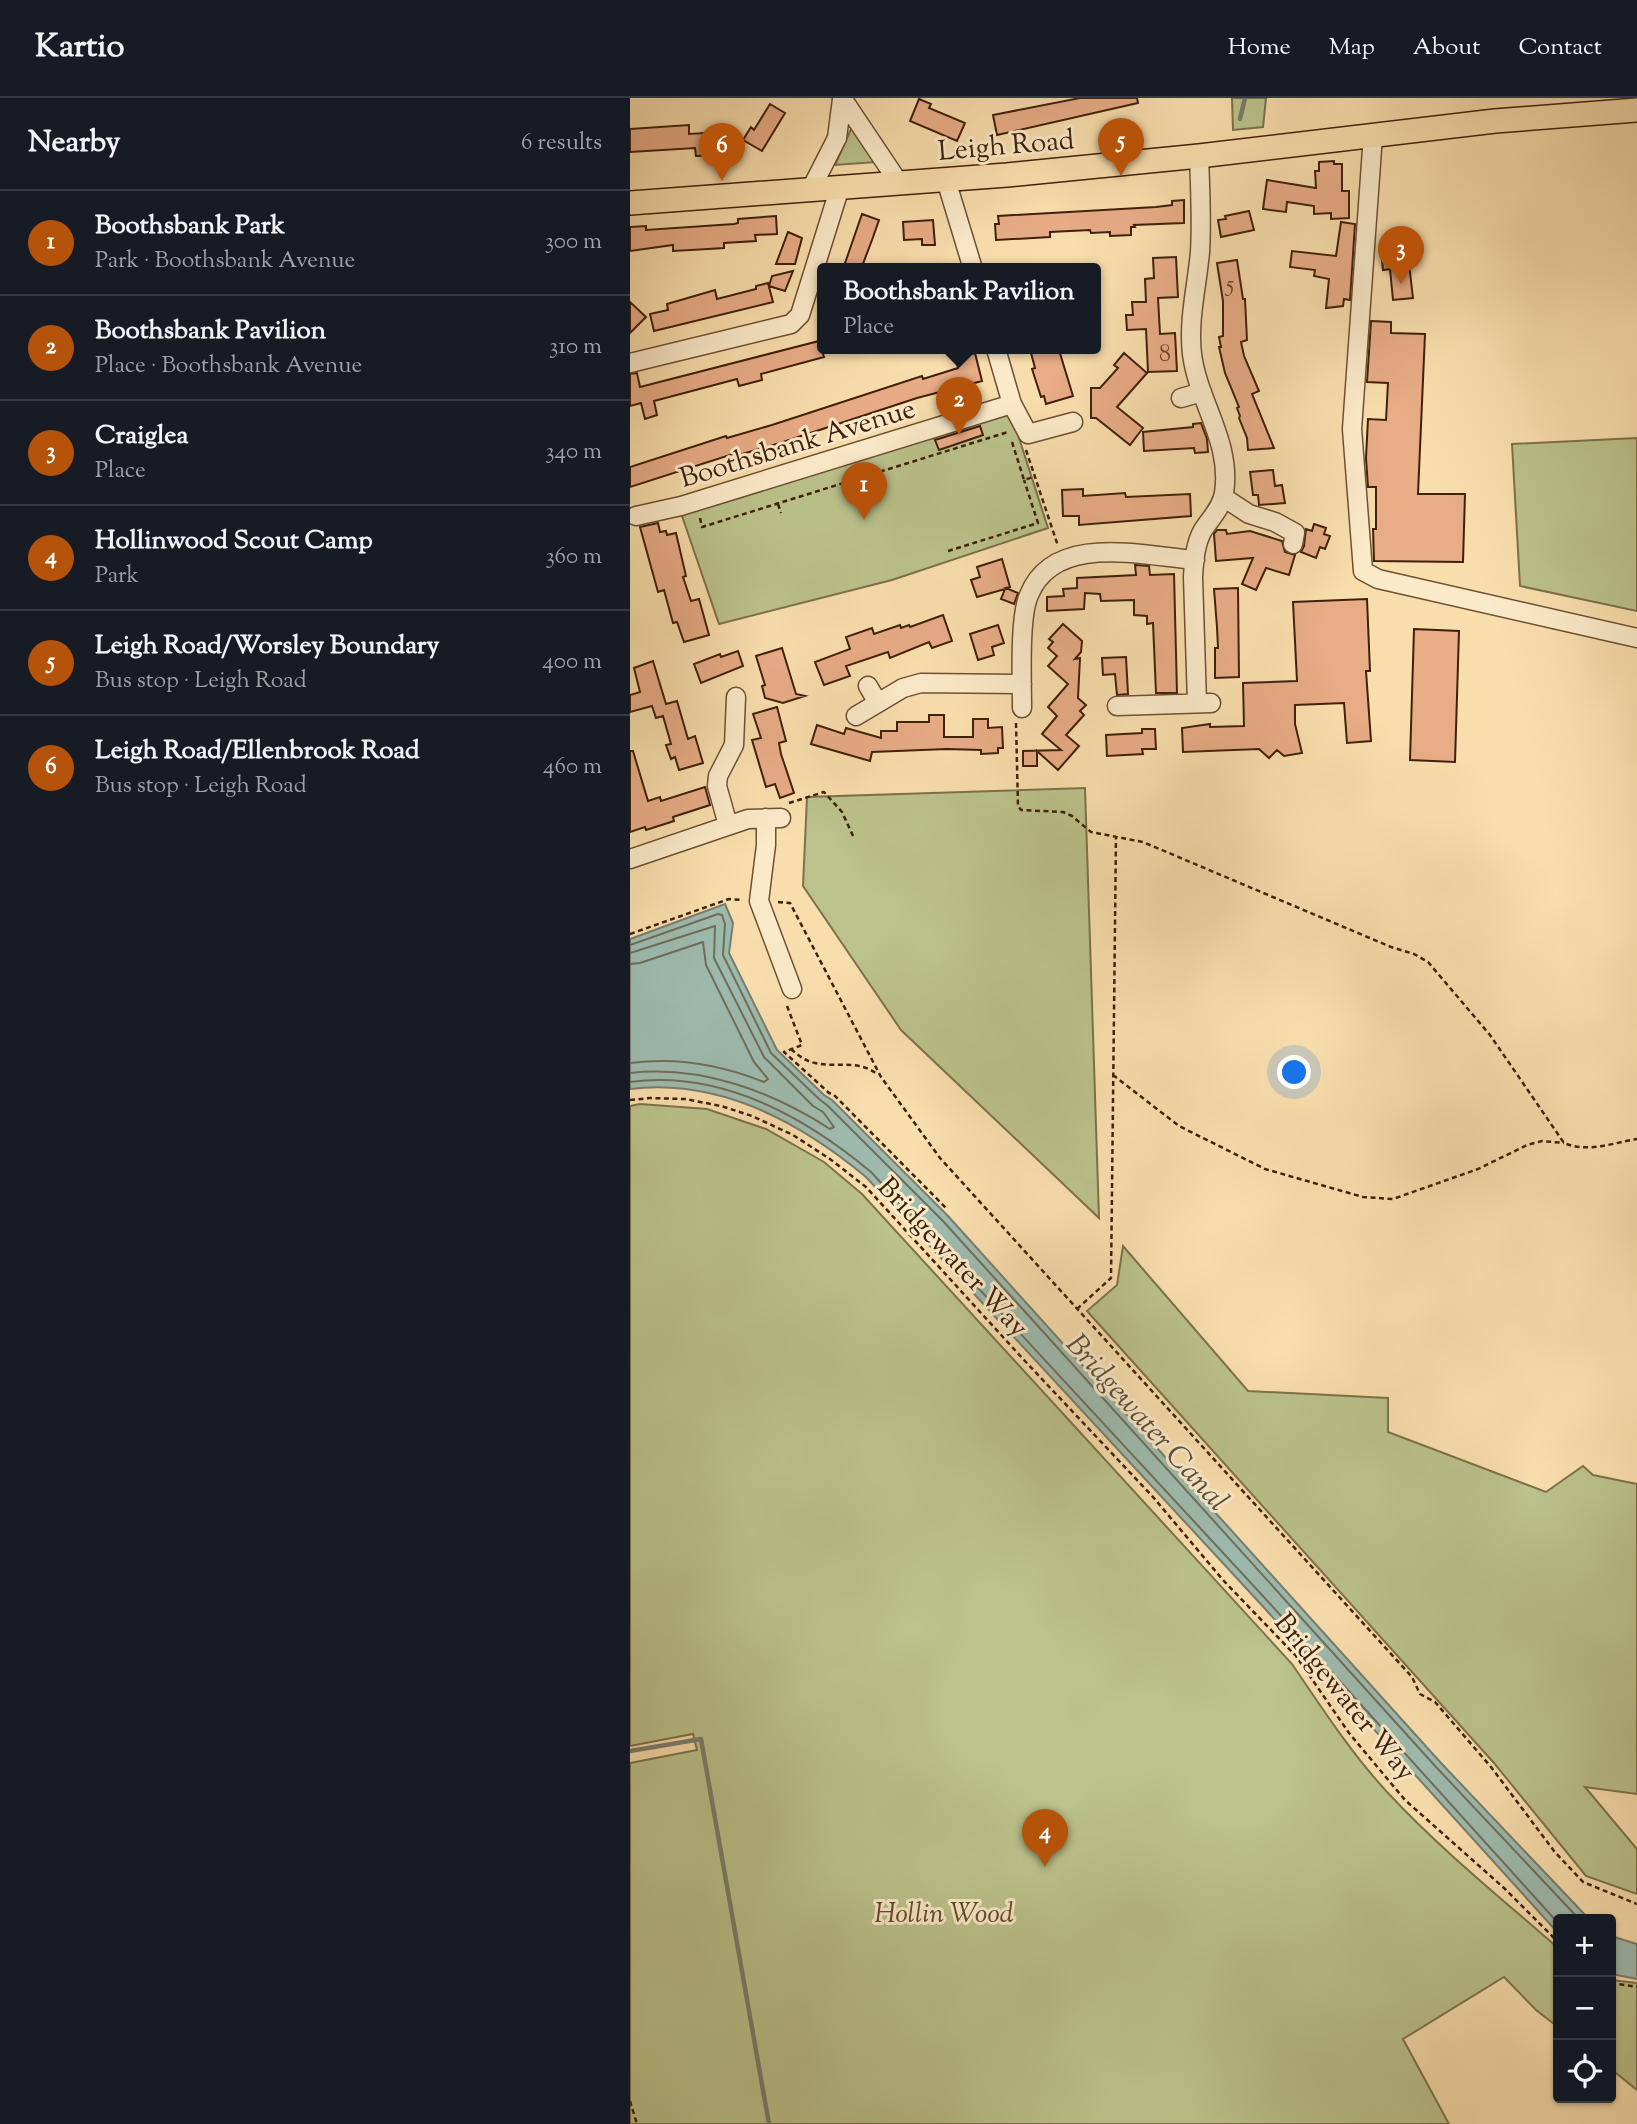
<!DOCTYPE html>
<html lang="en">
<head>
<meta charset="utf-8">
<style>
  body { margin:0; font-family:"Sorts Mill Goudy",serif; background:#20242c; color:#f1f3f6 }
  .controls { position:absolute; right:21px; bottom:21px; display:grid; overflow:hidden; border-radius:7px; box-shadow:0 2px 5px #0004 }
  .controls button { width:63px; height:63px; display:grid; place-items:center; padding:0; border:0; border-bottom:2px solid #363941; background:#171b24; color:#f1f3f6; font:35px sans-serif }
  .you { position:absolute; left:665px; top:975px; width:24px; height:24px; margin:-18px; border:5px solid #fff; border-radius:50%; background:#1a73e8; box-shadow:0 0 0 10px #1a73e833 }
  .badge { display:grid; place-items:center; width:46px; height:46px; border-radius:50%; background:#b45309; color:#fff; font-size:23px; font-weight:700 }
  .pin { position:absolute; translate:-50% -58px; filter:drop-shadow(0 2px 4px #0008) }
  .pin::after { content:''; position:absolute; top:37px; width:24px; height:21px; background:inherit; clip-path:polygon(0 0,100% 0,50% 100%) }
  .popup { position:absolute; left:187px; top:165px; width:284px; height:91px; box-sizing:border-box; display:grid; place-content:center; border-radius:7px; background:#171b24; filter:drop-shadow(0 2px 5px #0005); font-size:23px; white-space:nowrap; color:#9ea1a6 }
  .popup b { font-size:26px; color:#f1f3f6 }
  .popup::after { content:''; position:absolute; left:50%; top:100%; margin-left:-14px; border:14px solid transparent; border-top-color:#171b24 }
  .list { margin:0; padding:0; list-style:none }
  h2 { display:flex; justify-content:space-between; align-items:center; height:91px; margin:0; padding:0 28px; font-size:30px }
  h2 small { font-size:23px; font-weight:400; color:#9ea1a6 }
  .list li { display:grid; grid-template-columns:46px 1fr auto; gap:21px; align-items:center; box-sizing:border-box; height:105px; padding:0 28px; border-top:2px solid #363941 }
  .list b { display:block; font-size:26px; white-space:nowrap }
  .list p { margin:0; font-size:23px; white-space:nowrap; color:#9ea1a6 }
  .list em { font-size:23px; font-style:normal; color:#9ea1a6 }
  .icon { flex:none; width:38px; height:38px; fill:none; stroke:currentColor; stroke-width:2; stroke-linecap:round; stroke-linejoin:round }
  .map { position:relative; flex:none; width:1007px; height:2026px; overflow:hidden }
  header { display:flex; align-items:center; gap:42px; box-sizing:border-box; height:98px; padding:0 35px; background:#171b24; border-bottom:2px solid #363941 }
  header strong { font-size:33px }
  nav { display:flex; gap:38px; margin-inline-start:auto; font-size:24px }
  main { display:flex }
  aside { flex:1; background:#171b24 }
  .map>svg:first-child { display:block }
  .green { fill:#bbc28b; stroke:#7e714a; stroke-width:2 }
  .water { fill:#9ebbaf; stroke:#787d6d; stroke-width:2 }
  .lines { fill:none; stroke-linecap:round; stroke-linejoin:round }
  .shore { stroke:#6f6e5c; stroke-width:2 }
  .stream { stroke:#787d6d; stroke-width:4.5 }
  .building { fill:#e8ac87; stroke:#402009; stroke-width:2 }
  .minor-casing { stroke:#6e5032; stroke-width:21 }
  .major-casing { stroke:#402009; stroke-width:26 }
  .path { stroke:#402009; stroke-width:2.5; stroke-dasharray:5 3.5; stroke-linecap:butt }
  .minor { stroke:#fbeaca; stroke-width:18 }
  .major { stroke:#f9dead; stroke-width:23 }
  .labels { text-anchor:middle; stroke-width:6; stroke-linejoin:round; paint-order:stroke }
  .number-label { font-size:24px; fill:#6a4328 }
  .street-label { font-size:28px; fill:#402009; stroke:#fbeaca }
  .park-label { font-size:28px; font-style:italic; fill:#5f482a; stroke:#fbeaca }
  .water-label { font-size:30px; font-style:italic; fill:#5c4e3b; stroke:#fbeaca }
</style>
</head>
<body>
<header>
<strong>Kartio</strong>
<nav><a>Home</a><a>Map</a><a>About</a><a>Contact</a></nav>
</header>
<main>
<aside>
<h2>Nearby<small>6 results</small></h2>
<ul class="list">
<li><span class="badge">1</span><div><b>Boothsbank Park</b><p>Park · Boothsbank Avenue</p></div><em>300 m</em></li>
<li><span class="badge">2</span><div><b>Boothsbank Pavilion</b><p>Place · Boothsbank Avenue</p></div><em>310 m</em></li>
<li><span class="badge">3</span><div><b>Craiglea</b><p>Place</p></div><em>340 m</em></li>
<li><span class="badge">4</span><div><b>Hollinwood Scout Camp</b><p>Park</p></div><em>360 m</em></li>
<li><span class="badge">5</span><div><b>Leigh Road/Worsley Boundary</b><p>Bus stop · Leigh Road</p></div><em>400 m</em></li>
<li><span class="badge">6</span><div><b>Leigh Road/Ellenbrook Road</b><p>Bus stop · Leigh Road</p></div><em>460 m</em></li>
</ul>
</aside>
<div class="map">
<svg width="1007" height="2026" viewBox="0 0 1007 2026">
  <rect width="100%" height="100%" fill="#f9dead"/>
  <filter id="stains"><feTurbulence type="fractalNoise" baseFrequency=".00286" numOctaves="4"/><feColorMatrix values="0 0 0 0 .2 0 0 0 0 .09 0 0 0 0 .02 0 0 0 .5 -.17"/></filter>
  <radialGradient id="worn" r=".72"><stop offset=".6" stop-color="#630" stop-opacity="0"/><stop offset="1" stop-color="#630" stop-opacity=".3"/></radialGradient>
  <path class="green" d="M602,0H636L633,29L603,32Z
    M222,29L248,64L205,67Z
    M380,312L418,430L262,482L89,526L51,415Z
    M1007,340V513L890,488L882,346Z
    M455,690L469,1120L271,932L173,788L177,699Z
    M10,1006L77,1011L136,1031L194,1064L232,1096L662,1566C692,1610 721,1655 758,1695C810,1751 871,1800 928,1850V1929L906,1912L874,1879L773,1941L819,2026H0V1665L67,1652L63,1636L0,1648V1008Z
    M493,1148L618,1293L758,1300V1334L916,1394L953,1368L963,1377L1007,1386V1696L955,1689L1007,1751V1796L956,1778L864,1665L457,1213L487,1187Z
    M981,1882L1007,1885V1992L981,1971Z"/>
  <path class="water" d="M95,806L103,825L99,855L147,952L194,997L202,1002L318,1118L811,1665L959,1821H928V1835L627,1502L236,1079C170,1024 89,980 0,991V841Z
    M981,1838L1007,1846V1881L981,1876Z"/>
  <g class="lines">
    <path class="shore" d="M0,847L88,816L92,817L95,826L93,857L141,955L189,1001L198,1008L313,1123L806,1669L949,1821
      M0,855L85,828L84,860L134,959L183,1008L193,1014L204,1029L200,1031C141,993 71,967 0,975
      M0,866L10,865L73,844L76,867L124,964L138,981L134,984C92,967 45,959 0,965
      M0,984C90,972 174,1018 241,1074L632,1497L928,1825"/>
    <path class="stream" d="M610,21L615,0
      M0,1653L71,1641L139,2026"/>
  </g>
  <path class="building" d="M450,0H507L508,5L367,37L363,17Z
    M289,1L301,6L299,10L335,25L327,43L280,23Z
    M140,6L155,15L132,53L113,42L121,29L124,32Z
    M59,27V36L92,34L93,53H87L88,57L66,58L65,50L0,54V31Z
    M704,63V66H712V93H719V120L701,121V115L684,116V108L657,104L656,114L633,111L637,82L686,90L685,73H689V64Z
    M554,102V125L504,127L505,129H501V137L480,138V134L461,135L460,132L420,134V139L366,142L365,126H369L368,118L526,109L542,107V103Z
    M619,113L624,132L591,139L588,122L596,121L595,118Z
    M232,116L249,122L242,142L231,171H213Z
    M146,118L147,136L125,137L126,143L94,145V150L78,151L43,153V147L0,153V129L16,128V132L104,126L108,125V121Z
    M303,122L305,147H292V141L274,142L273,124Z
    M711,124L725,126L720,202L714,201L713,208L696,210L699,181L684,178L685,172L660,169L662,153L706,158Z
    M158,134L172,140L165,166H146Z
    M777,149L783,200L763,202L760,171L753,172L751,152Z
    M546,159L548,199L528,200L530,236L545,235L547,273L518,274L516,231L497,232L496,217H503L502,204H516L515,181L524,180L523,160Z
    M607,162L613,201H615L617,242L611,244L614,258L629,293L622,296L644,350L618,352L617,340L609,320L610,318L607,310L609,309L595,275L589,249H591L589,239L593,238V203L587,165Z
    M163,173L155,193L139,188L142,178Z
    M138,185L143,204L24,233L20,216L38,212L37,206L85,192L87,201L126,191V188Z
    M0,204L16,219L0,235Z
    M741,223L761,224V235L795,236L788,396H835L833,464L744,463L743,431H746V389H738L736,360L738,321L756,322L758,285L737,284Z
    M189,243L194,259L131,276L132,282L109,288L107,281L24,303L27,317L15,321L11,305L0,308V276L7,275L10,289Z
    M400,251H421L422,254L429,252L443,298L416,306L414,298L411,299L402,271L405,270Z
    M345,255L352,283L287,300L153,344L109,357V354L0,389V369L96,338L97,340L142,327L292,278L293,281L328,270L326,260Z
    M494,255L517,275L487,309L513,330L500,347L466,320H461V290H470L488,270L484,267Z
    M571,325L577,341L578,354L565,355L564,350L514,353L513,334L563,329V326Z
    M350,328L353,337L309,352L305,342Z
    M643,372L645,388L652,387L655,405L629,407L628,397H623L620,374Z
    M453,391V398L495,395L496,399L560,396L561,418L449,427V418H433L432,392Z
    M28,425L30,434L36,433L37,437L46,435L56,478L53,479L61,503L69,501L79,537L54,544L47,524L43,525L34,492L28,494L10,429Z
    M684,426L696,430L694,436L700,438L695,451L690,449L686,460L671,454L674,448L676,431L682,433Z
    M587,432H596L597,436L620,433L652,443L655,454L665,457L659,477L636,470L626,492L612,486L623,460L586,463L584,436Z
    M372,461L380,489L376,490L388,495L384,506L371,501L375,491L347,499L341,482L350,479L347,469Z
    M505,467L519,468L520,477L544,476L547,595H526L523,525L517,526V518L504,517V502L471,503L470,496L455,495L454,511L417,513V499L434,498L433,491L447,490V480L506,477Z
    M608,490L609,579L585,580V550H588L587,529L584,491Z
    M737,501L740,573H736L741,643L717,645L714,605L665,607V626L672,655L654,658L647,652L639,660L629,651L553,654L552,630L580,626V629L614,628L613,585L667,583L663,504Z
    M313,517L322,543L302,550L299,544L260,560L258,554L216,568L220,578L194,587L185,564L220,551L216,539L242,530L244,536L270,527L271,530L279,527L280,529Z
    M433,526L452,543L451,554L445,561L450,560L448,600L456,607L450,613L454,617L436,637L449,648L428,672L407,653V668H393V653L431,652L412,636L427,618L418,609L438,586L418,568L427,558L418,550L423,544L419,541Z
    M368,527L374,545L362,549L364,557L348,562L340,536Z
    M784,531L829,533L825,664L780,662Z
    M152,550L166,596L175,598L153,605L135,600L132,588L135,587L126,558Z
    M108,553L113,568L71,585L64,566L90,556L91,559Z
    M496,559L498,596L487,597L485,576L473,577L472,560Z
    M23,563L36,606L47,603L58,641L65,638L73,665L49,672L45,659L41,661L36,647L41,646L33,618L26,620L22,608L0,614V597L10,594L4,570Z
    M147,609L156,643L149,645L151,656L164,695L150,700L145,686L136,689L122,642L131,640L123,616Z
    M299,617H314V639H343V621H358V630L372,629L373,650H368V655L351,656V652L317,651L242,654L240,663L181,646L187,627L214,636L216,630L251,640V633H267V624H299Z
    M512,631H525L526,651H512L513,656L477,658L476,637L512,635Z
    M0,653H3L18,703L30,699L31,703L75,689L80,707L43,719L44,723L16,732L15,729L0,734Z"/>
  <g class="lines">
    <defs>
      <path id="minor" d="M212,0L269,85
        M743,37L722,331L733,473L748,481L1007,540
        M316,82L343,171
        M181,91L207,40L212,1
        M366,251L382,306L398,336L443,324
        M0,265L161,226L170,217L210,89
        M551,300L572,294
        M593,399L619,416L645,424L665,435L663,446
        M6,418L51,408L382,306
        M238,588L248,605
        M567,605L563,479C564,463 565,446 573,432C581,420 592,409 594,395C602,344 568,304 562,256C558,222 567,188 570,154C572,122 570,90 569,58
        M487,608L581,605
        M392,610C392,583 389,519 399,497C424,434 513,458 565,462
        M226,618L273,590L291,585L392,586
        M136,720V747L129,803L162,891
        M98,727L87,688L88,678L104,647L106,599
        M0,761L118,721L151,720"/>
      <path id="major" d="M0,105L377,77L569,58L865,23L1007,12"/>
    </defs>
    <use href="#minor" class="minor-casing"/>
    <use href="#major" class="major-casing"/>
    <path class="path" d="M382,344L394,382L403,379
      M396,352L428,448
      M148,406L151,415
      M70,420L72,429L378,334
      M318,453L408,425L394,382
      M386,625L388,708L391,712L433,714L442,718L461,734L513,744L761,849L784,856L798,864L860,937L934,1045C957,1055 983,1045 1007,1041
      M159,705L194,694L212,714L224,740
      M148,804L160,805L251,979L310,1060L782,1579L790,1596L805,1604L861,1669L924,1753L953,1784L1007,1806
      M0,836L99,801L113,802
      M157,908L172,947L154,954L199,995L204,997L317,1111
      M161,951C168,957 175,963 185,965C208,970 229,961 248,977
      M483,977L549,1028L635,1071L733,1099L763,1101L848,1071L897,1047L912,1043L934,1045
      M0,1002L20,1000L55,1001L91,1008L122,1018L163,1037L200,1061L236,1089L394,1262L523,1399L593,1482L666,1558L719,1635L775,1702L874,1790L928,1844
      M447,1211L481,1180L486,738
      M981,1885L1007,1889
      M0,2003L7,2026"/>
    <use href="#minor" class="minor"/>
    <use href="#major" class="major"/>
  </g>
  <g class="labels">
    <g class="number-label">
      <text x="600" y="193">5</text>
      <text x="535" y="263">8</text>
    </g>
    <g class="street-label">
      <text transform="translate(376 46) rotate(-5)" y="10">Leigh Road</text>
      <text transform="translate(167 344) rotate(-17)" y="10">Boothsbank Avenue</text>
      <text transform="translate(324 1158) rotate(47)" y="10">Bridgewater Way</text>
      <text transform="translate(716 1598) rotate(51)" y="10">Bridgewater Way</text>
    </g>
    <g class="park-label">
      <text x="314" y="1824">Hollin Wood</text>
    </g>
    <g class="water-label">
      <text transform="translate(518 1324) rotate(48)" y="10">Bridgewater Canal</text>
    </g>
  </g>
  <rect width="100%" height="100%" filter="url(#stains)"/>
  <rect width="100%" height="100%" fill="url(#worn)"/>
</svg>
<div class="controls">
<button>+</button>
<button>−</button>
<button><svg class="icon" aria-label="locate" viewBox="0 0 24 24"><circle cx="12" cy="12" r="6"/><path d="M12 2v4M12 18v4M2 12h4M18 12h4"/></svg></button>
</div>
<div class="you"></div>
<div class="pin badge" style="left:234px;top:422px">1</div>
<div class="pin badge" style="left:329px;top:337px">2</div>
<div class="popup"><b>Boothsbank Pavilion</b>Place</div>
<div class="pin badge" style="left:771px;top:186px">3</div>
<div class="pin badge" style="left:415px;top:1769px">4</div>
<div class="pin badge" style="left:491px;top:78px">5</div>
<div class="pin badge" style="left:92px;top:83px">6</div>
</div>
</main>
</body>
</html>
